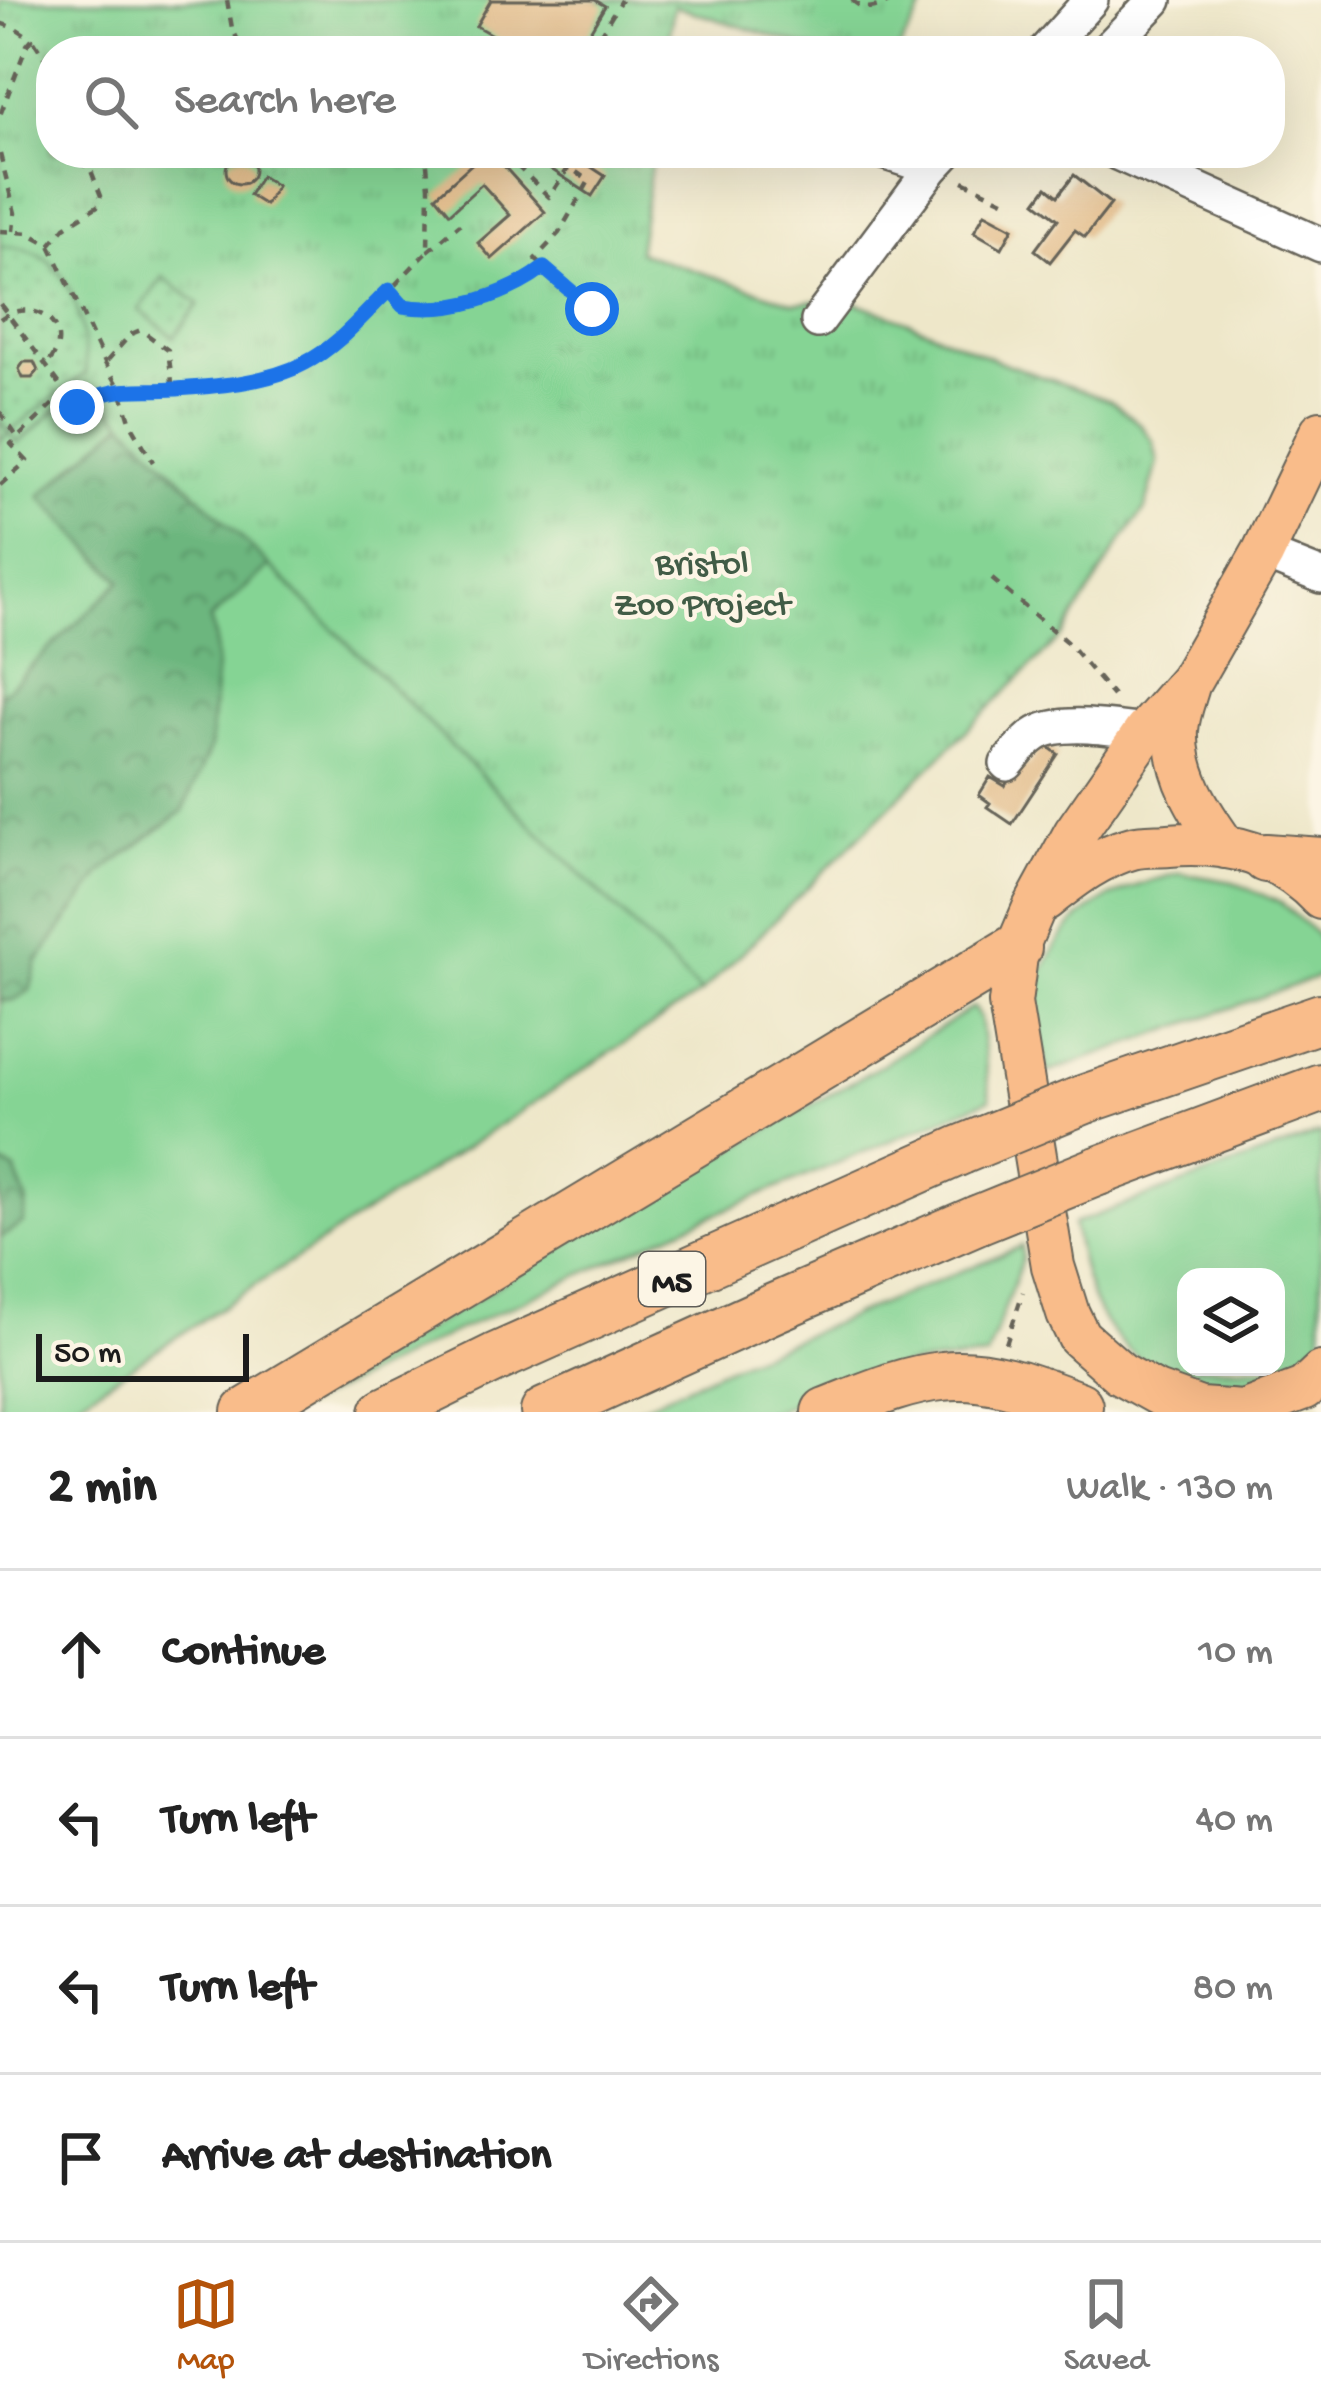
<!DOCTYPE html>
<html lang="en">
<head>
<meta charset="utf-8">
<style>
  body { margin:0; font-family:"Gochi Hand",sans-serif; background:#f2f2f2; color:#222 }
  .controls { position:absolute; right:36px; bottom:36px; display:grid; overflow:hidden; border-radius:24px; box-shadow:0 12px 48px #0002 }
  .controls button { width:108px; height:108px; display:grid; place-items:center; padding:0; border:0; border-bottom:3px solid #e0e0e0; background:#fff; color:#222; font:60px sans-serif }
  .scale { position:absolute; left:36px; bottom:30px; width:213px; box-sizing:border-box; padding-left:12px; border:6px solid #1c1c1c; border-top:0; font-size:33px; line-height:42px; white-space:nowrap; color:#1c1c1c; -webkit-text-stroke:9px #fcf5e5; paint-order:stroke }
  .stop { position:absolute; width:36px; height:36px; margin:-27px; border:9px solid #1a73e8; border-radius:50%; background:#fff }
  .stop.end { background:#1a73e8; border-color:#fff; box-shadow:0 3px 12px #0008 }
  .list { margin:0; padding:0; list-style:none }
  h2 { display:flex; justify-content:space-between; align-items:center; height:156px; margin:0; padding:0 48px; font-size:51px }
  h2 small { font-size:39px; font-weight:400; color:#767676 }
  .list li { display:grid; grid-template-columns:78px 1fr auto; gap:36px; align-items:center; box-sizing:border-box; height:168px; padding:0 48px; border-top:3px solid #e0e0e0 }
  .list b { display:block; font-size:45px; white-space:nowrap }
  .list em { font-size:39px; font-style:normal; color:#767676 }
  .icon { flex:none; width:66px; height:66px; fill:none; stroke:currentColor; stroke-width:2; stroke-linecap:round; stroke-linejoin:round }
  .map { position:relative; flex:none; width:1321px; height:1412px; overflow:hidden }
  .search { position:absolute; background:#fff; box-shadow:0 12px 48px #0002; left:36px; right:36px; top:36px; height:132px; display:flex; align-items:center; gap:30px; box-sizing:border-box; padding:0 42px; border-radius:48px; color:#767676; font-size:45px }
  .sheet { height:828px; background:#fff }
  nav { display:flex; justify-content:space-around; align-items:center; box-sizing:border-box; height:168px; border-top:3px solid #e0e0e0; background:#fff; font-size:33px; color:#767676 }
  nav a { display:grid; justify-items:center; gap:6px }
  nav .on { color:#b45309 }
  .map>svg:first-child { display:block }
  .grass { fill:#85d494; stroke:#507858; stroke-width:3; fill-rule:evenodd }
  .forest { fill:url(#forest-crowns); stroke:#44694d; stroke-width:3 }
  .park { fill:url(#park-tufts); stroke:#507858; stroke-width:3 }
  .garden { fill:url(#garden-dots); stroke:#507858; stroke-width:3 }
  .building { fill:#e2bc8a }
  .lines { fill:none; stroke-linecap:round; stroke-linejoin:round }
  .minor-casing { stroke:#666359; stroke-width:38 }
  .major-casing { stroke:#666359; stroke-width:46 }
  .highway-casing { stroke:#666359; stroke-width:52 }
  .path { stroke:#666359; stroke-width:4.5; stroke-dasharray:9 9; stroke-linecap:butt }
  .minor { stroke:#fff; stroke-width:33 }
  .major { stroke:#f9bc8a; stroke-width:42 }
  .highway { stroke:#f9bc8a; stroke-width:48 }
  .highway-bridge-casing { stroke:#666359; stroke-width:52; stroke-linecap:butt }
  .highway-bridge { stroke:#f9bc8a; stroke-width:48 }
  .route { stroke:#1a73e8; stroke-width:15 }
  .labels { text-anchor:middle; stroke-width:9; stroke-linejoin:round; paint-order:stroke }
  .shield { fill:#fcf5e5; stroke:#5f5d58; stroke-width:3 }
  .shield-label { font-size:33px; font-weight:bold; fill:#1c1c1c }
  .park-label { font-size:36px; fill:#415c46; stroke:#fcf5e5 }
</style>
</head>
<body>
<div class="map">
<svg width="1321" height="1412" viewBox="0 0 1321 1412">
  <defs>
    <pattern id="forest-crowns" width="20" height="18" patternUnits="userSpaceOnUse" patternTransform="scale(3)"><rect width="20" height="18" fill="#6cb67e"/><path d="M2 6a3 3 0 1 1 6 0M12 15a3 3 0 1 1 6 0" fill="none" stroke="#589366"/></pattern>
    <pattern id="park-tufts" width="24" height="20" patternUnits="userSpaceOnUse" patternTransform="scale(3)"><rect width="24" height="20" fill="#85d494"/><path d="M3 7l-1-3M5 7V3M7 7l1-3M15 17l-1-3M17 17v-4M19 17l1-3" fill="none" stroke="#72b57f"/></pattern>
    <pattern id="garden-dots" width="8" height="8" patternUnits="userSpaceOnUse" patternTransform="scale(3)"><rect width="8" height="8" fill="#85d494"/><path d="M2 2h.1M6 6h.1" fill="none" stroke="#72b57f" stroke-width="1.8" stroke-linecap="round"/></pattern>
  </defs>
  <rect width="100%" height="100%" fill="#fcf5e5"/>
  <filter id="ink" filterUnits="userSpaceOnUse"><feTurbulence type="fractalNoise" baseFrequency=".00833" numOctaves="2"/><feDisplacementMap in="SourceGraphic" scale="24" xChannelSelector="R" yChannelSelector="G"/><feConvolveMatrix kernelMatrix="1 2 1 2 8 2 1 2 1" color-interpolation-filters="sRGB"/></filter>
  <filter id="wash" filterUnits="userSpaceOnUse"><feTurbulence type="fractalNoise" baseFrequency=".004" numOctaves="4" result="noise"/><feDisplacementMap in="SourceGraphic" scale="48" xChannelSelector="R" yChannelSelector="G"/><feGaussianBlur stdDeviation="2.7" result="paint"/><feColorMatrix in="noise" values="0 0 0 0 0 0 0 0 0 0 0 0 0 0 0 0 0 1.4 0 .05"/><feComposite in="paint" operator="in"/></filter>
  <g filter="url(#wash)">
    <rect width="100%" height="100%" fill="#eee7c9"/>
    <path class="grass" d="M86,384L701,993L62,1412H0V440L9,432L19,443Z
      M1180,873L1233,882L1281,903L1315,933L1321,944V976L1047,1073C1041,1044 1032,1011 1039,981C1040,972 1047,963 1051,955C1076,904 1128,886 1180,873Z
      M973,1007L980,1018L990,1099L701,1220L452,1333L293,1412L563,1245L880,1066Z
      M1321,1133V1354C1306,1363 1290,1377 1274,1384C1215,1406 1136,1373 1104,1321C1085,1291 1080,1257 1073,1224ZM1186,1277H1276V1367H1186Z
      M1022,1246V1260L987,1357L906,1365L770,1412H631L730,1366Z"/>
    <path class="forest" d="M124,422L270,566L210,619L215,638L216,666L210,748L183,811L102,872L37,963L30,990L15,1000L0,1001V696L121,581L40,496Z
      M0,1163L15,1170L27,1201L23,1223L0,1238Z"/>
    <path class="park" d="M0,0H927L898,51H820L674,6L667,51H51V153H653L638,252L795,303L817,301L827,292L906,321L1006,364L1111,401L1140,424L1153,441L1158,462L1145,509L1117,548L1063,635L701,993L86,384L18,443L9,433L0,440Z"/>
    <path class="garden" d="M0,246C15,247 33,250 46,259C77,281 85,338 86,373L9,432L0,420Z
      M163,277L199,304L174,337L139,310Z"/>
    <g id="blocks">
      <path class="building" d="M491,0H595L605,6L578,51H520L476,26Z
        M484,153H492L545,212L492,259L478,243L510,215L482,184L450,213L436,196Z
        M562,153H570L605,176L592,196L551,169Z
        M226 170a14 14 0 1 1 28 0a14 14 0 1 1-28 0Z
        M1074,175L1111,204L1085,237L1075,230L1050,262L1035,250L1058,219L1036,202L1047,187L1058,196Z
        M261,176L277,186L265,205L249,195Z
        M985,213L1013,228L1002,248L974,232Z
        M24,362H34L38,371L32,378H23L19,369Z
        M1043,743L1058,754L1012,824L987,807L990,803L979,795L990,777L1005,786L1014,772L1024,764L1027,766Z"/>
    </g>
  </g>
  <g filter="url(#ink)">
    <use href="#blocks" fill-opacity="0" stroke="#666359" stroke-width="3"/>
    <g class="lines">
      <defs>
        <path id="minor" d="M1045,51L1091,0
          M1106,51L1155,0
          M886,153L932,168
          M1117,153L1321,245
          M818,321L932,168L946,153
          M1263,553L1321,576
          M1007,764C1015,755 1024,742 1035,735C1059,718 1116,729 1145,732"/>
        <path id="major" d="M1321,432L1263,553L1190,681L1145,732L1075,833L1034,908L1017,948L1010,1003L1053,1266L1068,1314L1079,1337L1120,1373L1156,1393L1200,1409L1243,1412L1304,1389L1321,1373
          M1189,682C1185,697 1178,714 1177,730C1175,775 1200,812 1225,847
          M1044,900C1071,879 1098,857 1132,848C1143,845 1157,846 1169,845C1229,840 1279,854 1321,898"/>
        <path id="highway" d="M1266,858L1321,862
          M1085,1099L1321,1018
          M1098,1171L1321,1088
          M247,1412L1017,948
          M385,1412L495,1358L961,1150
          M545,1412L774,1308L977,1220
          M826,1412C863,1398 902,1380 942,1376C988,1370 1036,1390 1078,1406"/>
      </defs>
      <use href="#minor" class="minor-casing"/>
      <use href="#major" class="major-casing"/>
      <use href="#highway" class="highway-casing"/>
      <path class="path" d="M227,0L232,28L243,51
        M852,0C865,13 878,7 893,0
        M0,23L17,29L32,39L27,45L0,115
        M34,41L50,67L51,79
        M590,51L621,0
        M51,91L44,107L51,124
        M504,153L549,197L569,167L589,181L559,233L535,259L592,309
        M0,154L15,213L13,231
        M963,181L1006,201
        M0,231L29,233L50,245L105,363L121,390C177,389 254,390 304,364C347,342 393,285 428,251L429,187L426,153
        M50,245L65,227L99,205L101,196L90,168L70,159L66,153
        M428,251L460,224
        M389,290L403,306C448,313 508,296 544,268
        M0,304L77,407L94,395L121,390L131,424L153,462
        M0,319C36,293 80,332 46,365
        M107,361L131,334L141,330L168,350L173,390
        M0,412L18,438
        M0,485L27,461L11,444L66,392
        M992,579L1069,644L1113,696
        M1006,1344L1023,1292"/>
      <use href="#minor" class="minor"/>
      <use href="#major" class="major"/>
      <use href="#highway" class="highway"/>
      <defs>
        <path id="highway-bridge" d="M961,1150L1085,1099
          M977,1220L1098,1171"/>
      </defs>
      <use href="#highway-bridge" class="highway-bridge-casing"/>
      <use href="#highway-bridge" class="highway-bridge"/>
    </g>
  </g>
  <g class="lines" filter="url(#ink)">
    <path class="route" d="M77,407C109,384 139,392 176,389C218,386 267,383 305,363C337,347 363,315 389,290L403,306C450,314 507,296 544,268L592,309"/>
  </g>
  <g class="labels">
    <rect class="shield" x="639" y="1252" width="66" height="54" rx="9"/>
    <g class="shield-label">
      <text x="672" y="1291">M5</text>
    </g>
    <g class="park-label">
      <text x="702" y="573">Bristol<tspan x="702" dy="41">Zoo Project</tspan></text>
    </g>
  </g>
</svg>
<div class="controls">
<button><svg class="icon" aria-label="layers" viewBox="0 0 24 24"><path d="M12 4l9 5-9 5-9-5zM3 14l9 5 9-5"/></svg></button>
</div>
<div class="scale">50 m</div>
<div class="stop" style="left:592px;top:309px"></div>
<div class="stop end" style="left:77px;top:407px"></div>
<div class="search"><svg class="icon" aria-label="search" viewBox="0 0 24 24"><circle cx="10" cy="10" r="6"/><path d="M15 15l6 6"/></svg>Search here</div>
</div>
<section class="sheet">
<h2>2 min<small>Walk · 130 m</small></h2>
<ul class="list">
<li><svg class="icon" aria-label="ahead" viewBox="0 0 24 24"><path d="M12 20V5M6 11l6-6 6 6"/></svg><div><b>Continue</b></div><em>10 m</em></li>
<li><svg class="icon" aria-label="left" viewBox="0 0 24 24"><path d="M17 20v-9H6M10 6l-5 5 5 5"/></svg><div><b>Turn left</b></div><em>40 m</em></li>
<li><svg class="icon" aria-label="left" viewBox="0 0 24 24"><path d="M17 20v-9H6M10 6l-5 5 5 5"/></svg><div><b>Turn left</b></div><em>80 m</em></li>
<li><svg class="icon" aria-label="arrive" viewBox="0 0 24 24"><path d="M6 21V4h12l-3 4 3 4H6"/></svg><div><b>Arrive at destination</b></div></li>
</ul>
</section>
<nav>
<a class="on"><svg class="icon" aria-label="map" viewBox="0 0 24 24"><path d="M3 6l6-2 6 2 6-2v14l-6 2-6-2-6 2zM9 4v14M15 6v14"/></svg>Map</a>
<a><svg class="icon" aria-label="directions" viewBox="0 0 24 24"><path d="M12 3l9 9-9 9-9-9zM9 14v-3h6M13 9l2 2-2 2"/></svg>Directions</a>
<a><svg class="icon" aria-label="saved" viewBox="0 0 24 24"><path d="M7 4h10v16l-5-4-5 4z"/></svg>Saved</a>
</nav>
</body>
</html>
